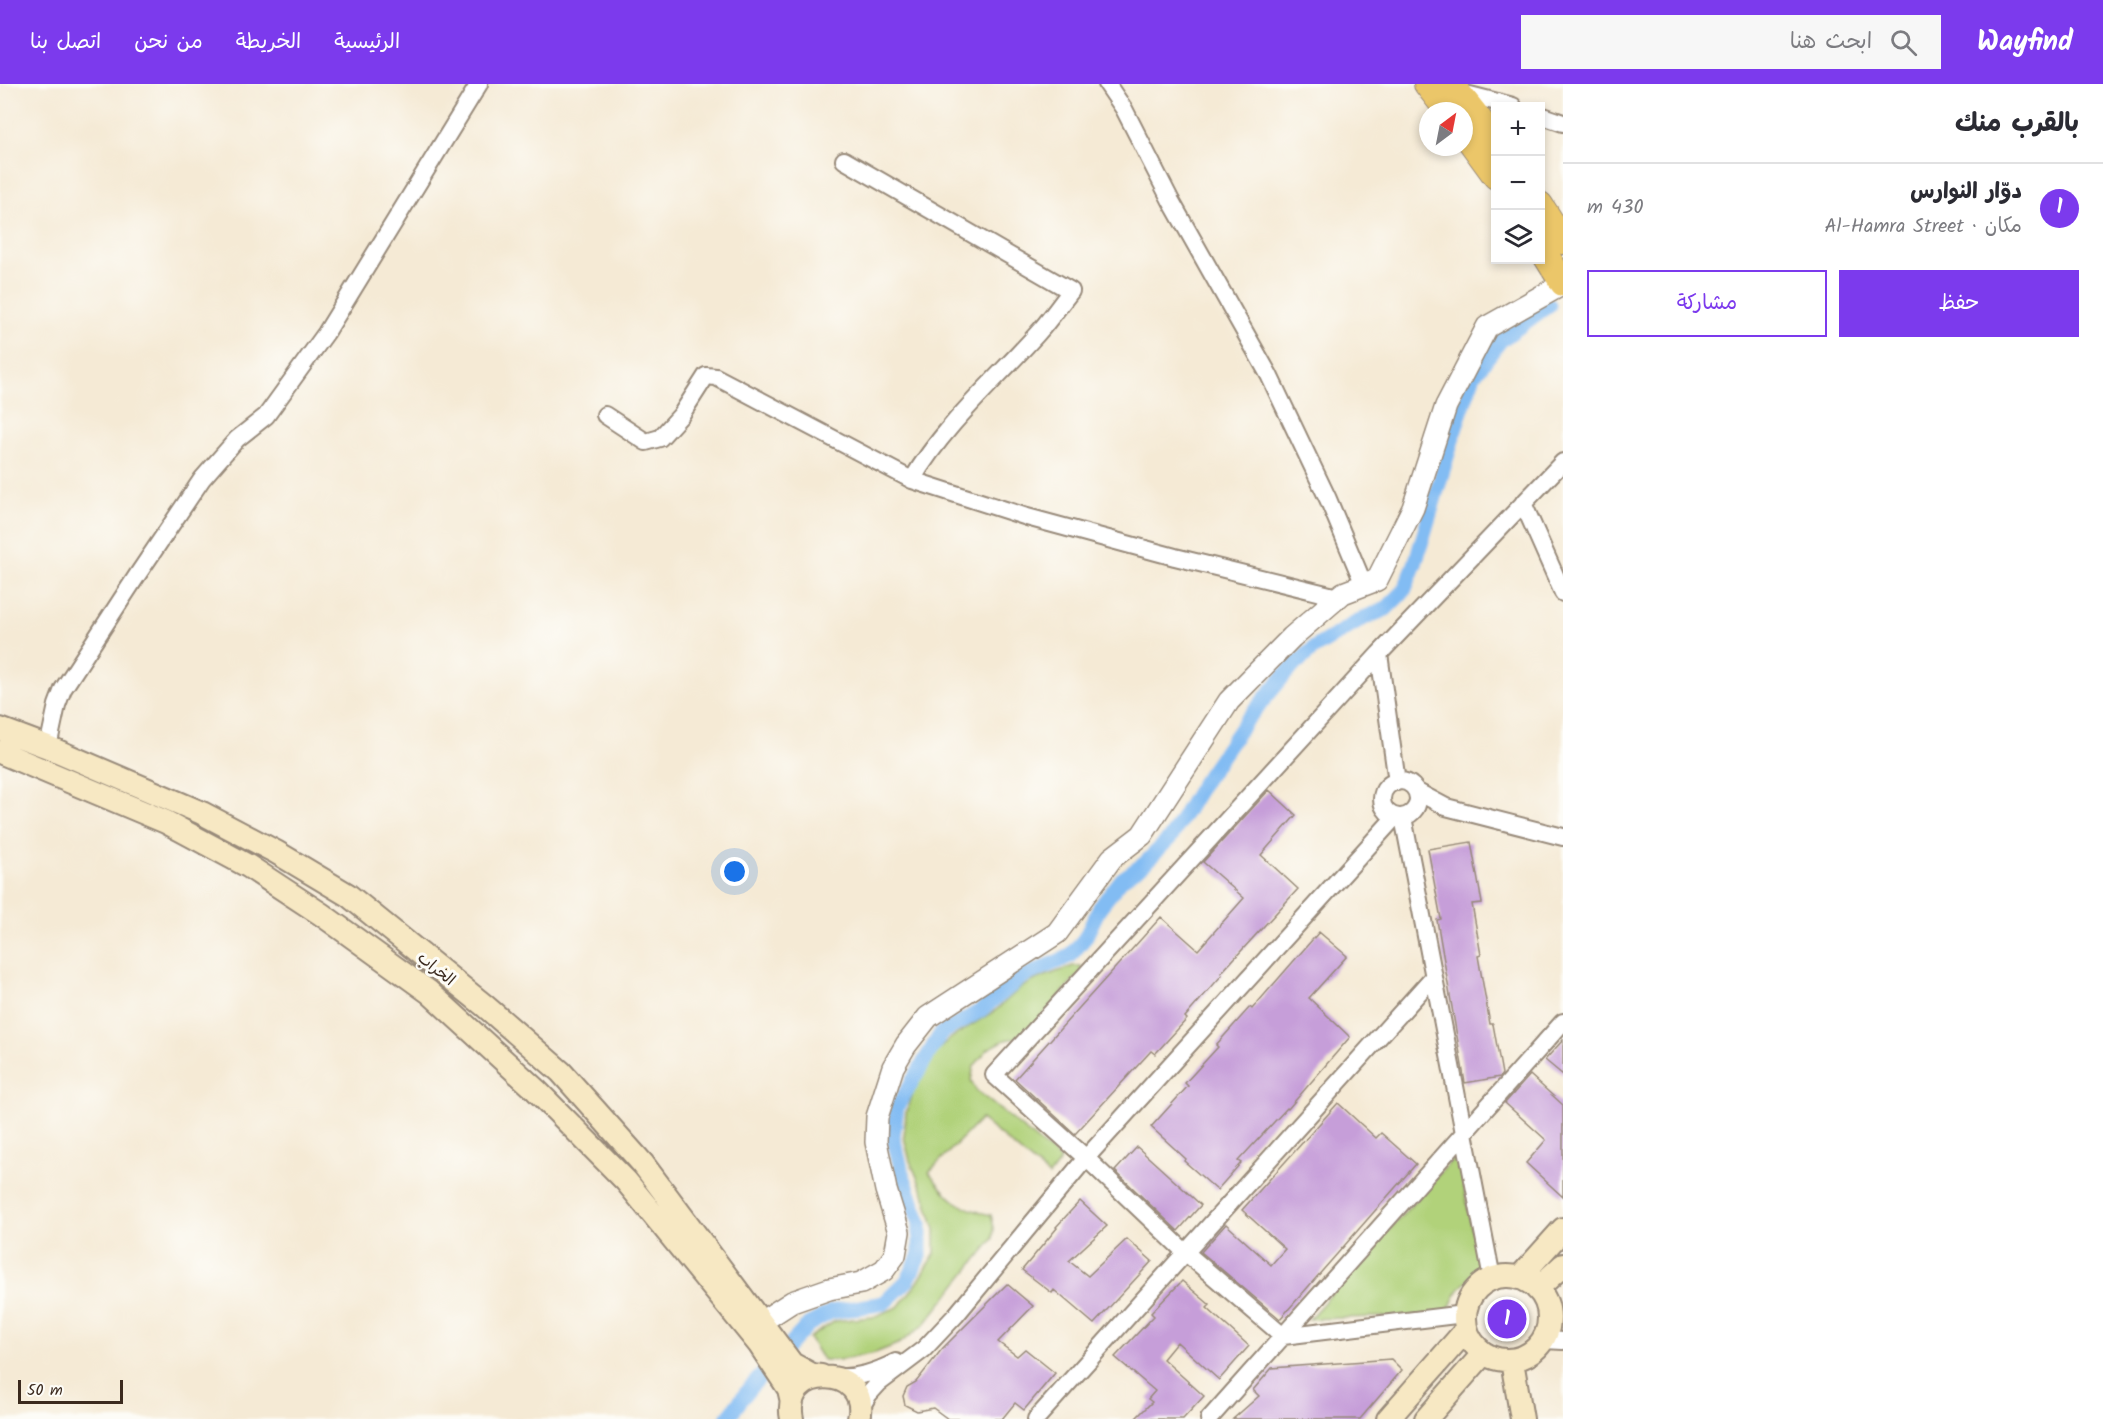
<!DOCTYPE html>
<html lang="ar">
<head>
<meta charset="utf-8">
<style>
  body { margin:0; font-family:Kalam,"Playpen Sans Arabic",sans-serif; background:#f7f7f7; color:#2b2b33; direction:rtl }
  .controls { position:absolute; right:18px; top:18px; display:grid; overflow:hidden; border-radius:0px; box-shadow:0 3px 9px #0003 }
  .controls button { width:54px; height:54px; display:grid; place-items:center; padding:0; border:0; border-bottom:2px solid #e1e1e2; background:#fff; color:#2b2b33; font:30px sans-serif }
  .compass { position:absolute; left:1419px; top:18px; width:54px; height:54px; border-radius:50%; background:#fff; box-shadow:0 3px 9px #0003; rotate:32deg }
  .scale { position:absolute; left:18px; bottom:15px; width:105px; box-sizing:border-box; padding-left:6px; border:3px solid #3b2a1e; border-top:0; font-size:16px; line-height:21px; white-space:nowrap; color:#3b2a1e; -webkit-text-stroke:4px #fdfcf7; paint-order:stroke }
  .you { position:absolute; left:735px; top:788px; width:21px; height:21px; margin:-15px; border:4px solid #fff; border-radius:50%; background:#1a73e8; box-shadow:0 0 0 9px #1a73e833 }
  .badge { display:grid; place-items:center; width:39px; height:39px; border-radius:50%; background:#7c3aed; color:#fff; font-size:20px; font-weight:700 }
  .pin { position:absolute; translate:-50% -50%; border:3px solid #fff; box-shadow:0 2px 6px #0006 }
  .list { margin:0; padding:0; list-style:none }
  h2 { display:flex; justify-content:space-between; align-items:center; height:78px; margin:0; padding:0 24px; font-size:26px }
  h2 small { font-size:20px; font-weight:400; color:#7c7c81 }
  .list li { display:grid; grid-template-columns:39px 1fr auto; gap:18px; align-items:center; box-sizing:border-box; height:90px; padding:0 24px; border-top:2px solid #e1e1e2 }
  .list b { display:block; font-size:22px; white-space:nowrap }
  .list p { margin:0; font-size:20px; white-space:nowrap; color:#7c7c81 }
  .list em { font-size:20px; font-style:normal; color:#7c7c81 }
  .actions { display:flex; gap:12px; padding:18px 24px }
  .actions a { flex:1; padding:14px 0; border:2px solid #7c3aed; border-radius:0px; text-align:center; font-size:21px; color:#7c3aed }
  .actions .main { background:#7c3aed; color:#fff }
  .icon { flex:none; width:33px; height:33px; fill:none; stroke:currentColor; stroke-width:2; stroke-linecap:round; stroke-linejoin:round }
  .map { position:relative; flex:none; width:1563px; height:1335px; overflow:hidden; direction:ltr }
  header { display:flex; align-items:center; gap:36px; box-sizing:border-box; height:84px; padding:0 30px; background:#7c3aed; color:#fff }
  header strong { font-size:28px }
  nav { display:flex; gap:33px; margin-inline-start:auto; font-size:21px }
  .search { width:420px; height:54px; background:#f7f7f7; display:flex; align-items:center; gap:15px; box-sizing:border-box; padding:0 21px; border-radius:0px; color:#7c7c81; font-size:22px }
  main { display:flex }
  aside { flex:1; background:#fff }
  .map>svg:first-child { display:block }
  .green { fill:#b1d27a; stroke:#767e4c; stroke-width:1.5 }
  .lines { fill:none; stroke-linecap:round; stroke-linejoin:round }
  .canal { stroke:#82bcf3; stroke-width:15 }
  .building { fill:#c69ed9 }
  .minor-casing { stroke:#988a7a; stroke-width:20 }
  .tertiary-casing { stroke:#988a7a; stroke-width:24 }
  .secondary-casing { stroke:#988a7a; stroke-width:26 }
  .primary-casing { stroke:#988a7a; stroke-width:28 }
  .minor { stroke:#fff; stroke-width:16 }
  .tertiary { stroke:#fff; stroke-width:21 }
  .secondary { stroke:#f7e8c3; stroke-width:22 }
  .primary { stroke:#ebc669; stroke-width:26 }
  .labels { text-anchor:middle; stroke-width:6; stroke-linejoin:round; paint-order:stroke }
  .street-label { font-size:16px; fill:#3b2a1e; stroke:#fdfcf7 }
</style>
</head>
<body>
<header>
<strong>Wayfind</strong>
<div class="search"><svg class="icon" aria-label="search" viewBox="0 0 24 24"><circle cx="10" cy="10" r="6"/><path d="M15 15l6 6"/></svg>ابحث هنا</div>
<nav><a>الرئيسية</a><a>الخريطة</a><a>من نحن</a><a>اتصل بنا</a></nav>
</header>
<main>
<aside>
<h2>بالقرب منك<small></small></h2>
<ul class="list">
<li><span class="badge">1</span><div><b>دوّار النوارس</b><p>مكان · Al-Hamra Street</p></div><em>430 m</em></li>
</ul>
<div class="actions"><a class="main">حفظ</a><a>مشاركة</a></div>
</aside>
<div class="map">
<svg width="1563" height="1335" viewBox="0 0 1563 1335">
  <rect width="100%" height="100%" fill="#fdfcf7"/>
  <filter id="ink" filterUnits="userSpaceOnUse"><feTurbulence type="fractalNoise" baseFrequency=".0167" numOctaves="2"/><feDisplacementMap in="SourceGraphic" scale="12" xChannelSelector="R" yChannelSelector="G"/><feConvolveMatrix kernelMatrix="1 2 1 2 8 2 1 2 1" color-interpolation-filters="sRGB"/></filter>
  <filter id="wash" filterUnits="userSpaceOnUse"><feTurbulence type="fractalNoise" baseFrequency=".008" numOctaves="4" result="noise"/><feDisplacementMap in="SourceGraphic" scale="24" xChannelSelector="R" yChannelSelector="G"/><feGaussianBlur stdDeviation="1.35" result="paint"/><feColorMatrix in="noise" values="0 0 0 0 0 0 0 0 0 0 0 0 0 0 0 0 0 1.4 0 .05"/><feComposite in="paint" operator="in"/></filter>
  <g filter="url(#wash)">
    <rect width="100%" height="100%" fill="#f5ead5"/>
    <path class="green" d="M1073,882H1081L1082,887L1023,953L1005,956L988,965L974,982L971,996L976,1006L1061,1076L1049,1092L981,1035L929,1088C948,1115 958,1124 991,1131L994,1144L993,1155L924,1241L900,1259L875,1269L839,1276H823L809,1254L835,1237L873,1233L898,1223L918,1198L935,1170V1145L924,1109L910,1077L904,1053L906,1029L918,995L935,969L952,953L996,926L1020,904L1037,895Z
      M1458,1069L1479,1186C1461,1201 1454,1209 1447,1231L1309,1235Z"/>
    <g class="lines">
      <path class="canal" d="M727,1335L749,1305L808,1241L831,1228L884,1219L908,1196L920,1170V1139L903,1092L893,1053L897,1023L941,949L980,927L1022,893L1070,872L1085,854L1100,823L1122,795L1144,780L1171,753L1201,702L1245,638L1288,587L1314,564L1364,534L1386,525L1404,507L1415,480L1458,336L1474,291L1501,256L1549,221"/>
    </g>
    <g id="blocks">
      <path class="building" d="M1269,706L1296,731L1261,771L1298,805L1221,889L1222,891L1185,933L1187,935L1155,970L1151,967L1075,1050L1015,995L1161,833L1198,866L1244,814L1203,778Z
        M1471,758L1482,819L1472,820L1481,871L1478,872L1490,940H1493L1502,990L1500,993L1465,999L1437,836L1441,835L1428,765Z
        M1319,848L1347,872L1309,914L1350,953L1288,1025L1287,1024L1238,1077L1241,1079L1217,1106L1184,1077L1186,1075L1151,1043L1188,1002L1185,999L1218,963L1216,961L1250,923L1252,925Z
        M1563,956V991L1545,976Z
        M1530,991L1563,1021V1113L1526,1079L1546,1056L1505,1019Z
        M1338,1019L1376,1054L1381,1049L1416,1080L1280,1235L1201,1168L1226,1140L1271,1181L1285,1165L1242,1126Z
        M1137,1063L1201,1121L1178,1147L1115,1087Z
        M1080,1117L1107,1142L1069,1177L1088,1192L1127,1155L1152,1177L1094,1240L1054,1206L1052,1209L1022,1186L1057,1144L1056,1143Z
        M1182,1197L1210,1221L1207,1224L1249,1262L1219,1296L1177,1258L1163,1275L1204,1312L1183,1335H1135L1152,1318L1148,1315L1155,1307L1115,1273L1154,1232L1151,1229Z
        M1007,1200L1033,1222L998,1258L1017,1272L1025,1265L1055,1289L1024,1326L1015,1319L1002,1335H948L933,1324L917,1327L905,1321L903,1312L907,1303L916,1298L942,1265Z
        M1391,1275L1402,1286L1360,1335H1233L1259,1312L1253,1306L1272,1284Z"/>
    </g>
  </g>
  <g filter="url(#ink)">
    <use href="#blocks" fill-opacity="0" stroke="#988a7a" stroke-width="1.5"/>
    <g class="lines">
      <defs>
        <path id="minor" d="M1107,0L1124,25L1171,117L1269,291L1328,415L1364,501
          M1458,8L1513,22
          M1540,31L1563,39
          M844,76L1071,207C1059,222 1049,237 1037,250C993,299 945,340 912,396
          M605,331L646,358L660,354L681,331L706,292L716,293L912,396L1027,433L1175,473L1338,513
          M1523,419L1563,509
          M1379,570L1397,698
          M48,663L57,621L63,605L138,490L202,395L237,355L266,332L326,249L479,0
          M1382 715a18 18 0 1 1 36 0a18 18 0 1 1-36 0Z
          M1416,707L1446,723L1563,753
          M1395,733L1086,1074L1185,1168L1283,1252L1464,1230
          M1403,733L1492,1194
          M1544,1256L1563,1257
          M834,1293C857,1295 876,1288 896,1278
          M860,1325L869,1310L879,1299L924,1265L956,1231L1086,1074L994,991L1379,570L1563,378
          M1036,1335L1433,893
          M1209,1335L1563,938"/>
        <path id="tertiary" d="M761,1238L792,1218L829,1205L861,1199L884,1186L895,1171L899,1148L886,1106L876,1058L877,1033L893,983L906,961L928,933L1057,849L1112,774L1142,751L1229,617L1292,553L1343,509L1377,496L1413,424L1446,322L1487,243L1563,200"/>
        <path id="secondary" d="M0,645L48,663L202,729L276,768L348,811L485,922L561,988L643,1080L792,1280L812,1291L821,1292
          M0,668L166,738L248,782L321,830L429,908L536,1006L626,1097L759,1260L789,1305L792,1318
          M1465 1234a42 42 0 1 1 84 0a42 42 0 1 1-84 0Z
          M1519,1194L1563,1145
          M1537,1205L1563,1181
          M1512,1277L1522,1335
          M792,1335C780,1279 872,1280 859,1335
          M1388,1335L1466,1246
          M1426,1335L1483,1270"/>
        <path id="primary" d="M1427,0L1448,27
          M1451,0L1496,57
          M1464,48L1496,92
          M1540,121L1563,157
          M1540,162L1563,199"/>
      </defs>
      <use href="#minor" class="minor-casing"/>
      <use href="#tertiary" class="tertiary-casing"/>
      <use href="#secondary" class="secondary-casing"/>
      <use href="#primary" class="primary-casing"/>
      <use href="#minor" class="minor"/>
      <use href="#tertiary" class="tertiary"/>
      <use href="#secondary" class="secondary"/>
      <use href="#primary" class="primary"/>
    </g>
  </g>
  <g class="labels">
    <g class="street-label">
      <text transform="translate(437 884) rotate(39)" y="6">الخراب</text>
    </g>
  </g>
</svg>
<div class="controls">
<button>+</button>
<button>−</button>
<button><svg class="icon" aria-label="layers" viewBox="0 0 24 24"><path d="M12 4l9 5-9 5-9-5zM3 14l9 5 9-5"/></svg></button>
</div>
<svg class="compass" viewBox="-18 -18 36 36"><path d="M0-13l5 13h-10z" fill="#e53935"/><path d="M0 13l5-13h-10z" fill="#7c7c81"/></svg>
<div class="scale">50 m</div>
<div class="you"></div>
<div class="pin badge" style="left:1507px;top:1235px">1</div>
</div>
</main>
</body>
</html>
